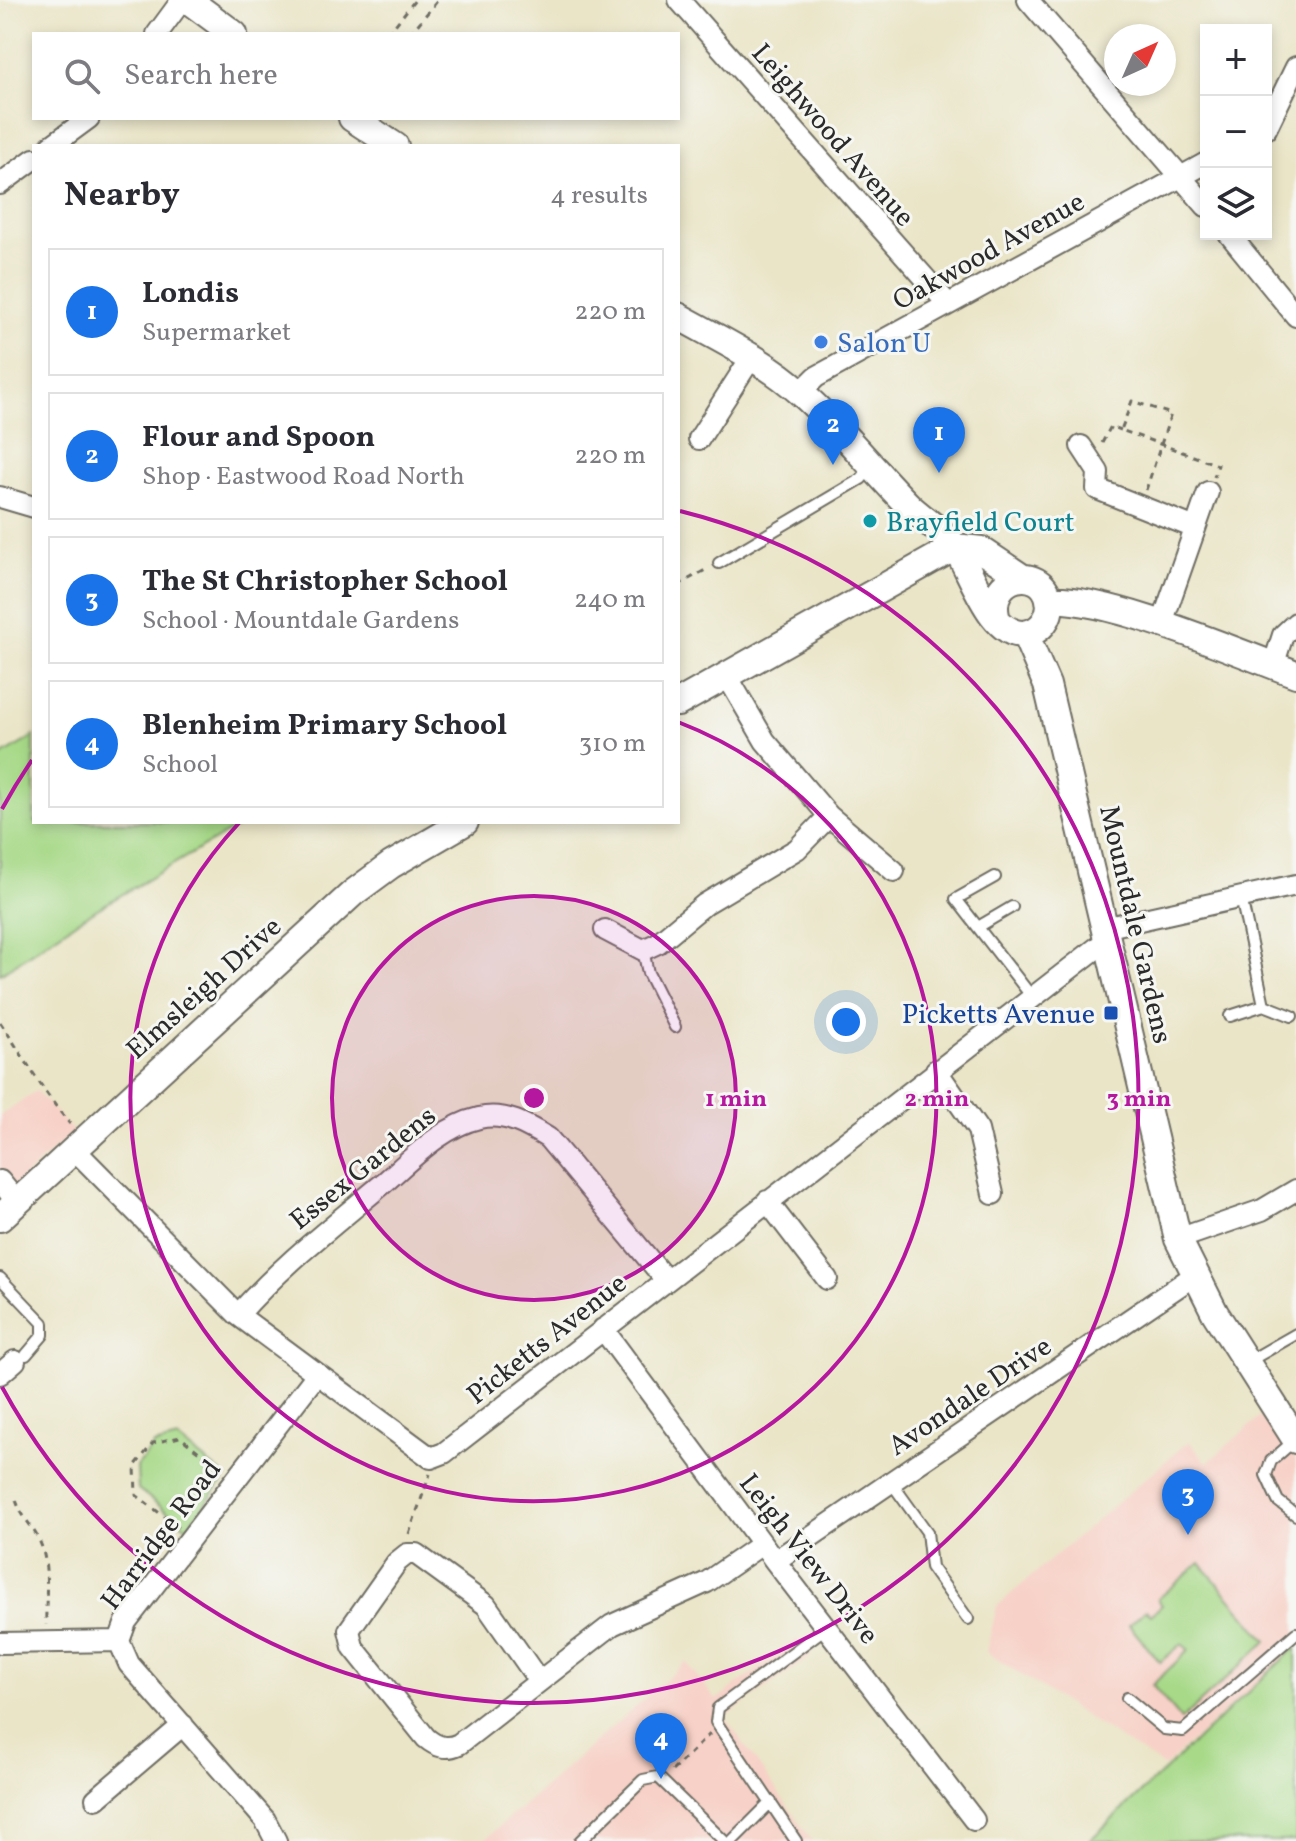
<!DOCTYPE html>
<html lang="en">
<head>
<meta charset="utf-8">
<style>
  body { margin:0; font-family:Vollkorn,serif; background:#f7f7f7; color:#2b2b33 }
  .controls { position:absolute; right:24px; top:24px; display:grid; overflow:hidden; border-radius:0px; box-shadow:0 4px 12px #0003 }
  .controls button { width:72px; height:72px; display:grid; place-items:center; padding:0; border:0; border-bottom:2px solid #e1e1e2; background:#fff; color:#2b2b33; font:40px sans-serif }
  .compass { position:absolute; left:1104px; top:24px; width:72px; height:72px; border-radius:50%; background:#fff; box-shadow:0 4px 12px #0003; rotate:45deg }
  .you { position:absolute; left:846px; top:1022px; width:28px; height:28px; margin:-20px; border:6px solid #fff; border-radius:50%; background:#1a73e8; box-shadow:0 0 0 12px #1a73e833 }
  .badge { display:grid; place-items:center; width:52px; height:52px; border-radius:50%; background:#1a73e8; color:#fff; font-size:26px; font-weight:700 }
  .pin { position:absolute; translate:-50% -66px; filter:drop-shadow(0 2px 4px #0008) }
  .pin::after { content:''; position:absolute; top:42px; width:28px; height:24px; background:inherit; clip-path:polygon(0 0,100% 0,50% 100%) }
  .list { margin:0; padding:0; list-style:none }
  h2 { display:flex; justify-content:space-between; align-items:center; height:104px; margin:0; padding:0 32px; font-size:34px }
  h2 small { font-size:26px; font-weight:400; color:#7c7c81 }
  .list li { display:grid; grid-template-columns:52px 1fr auto; gap:24px; align-items:center; box-sizing:border-box; height:128px; margin:0 16px 16px; padding:0 16px; border:2px solid #e1e1e2; border-radius:0px }
  .list b { display:block; font-size:30px; white-space:nowrap }
  .list p { margin:0; font-size:26px; white-space:nowrap; color:#7c7c81 }
  .list em { font-size:26px; font-style:normal; color:#7c7c81 }
  .icon { flex:none; width:44px; height:44px; fill:none; stroke:currentColor; stroke-width:2; stroke-linecap:round; stroke-linejoin:round }
  .map { position:relative; flex:none; width:1296px; height:1841px; overflow:hidden }
  .search { position:absolute; background:#fff; box-shadow:0 4px 12px #0003; left:32px; top:32px; width:648px; height:88px; display:flex; align-items:center; gap:20px; box-sizing:border-box; padding:0 28px; border-radius:0px; color:#7c7c81; font-size:30px }
  .panel { position:absolute; background:#fff; box-shadow:0 4px 12px #0003; left:32px; top:144px; width:648px; height:680px; border-radius:0px }
  .map>svg:first-child { display:block }
  .built { fill:#f7d1c7 }
  .green { fill:#a7d988; stroke:#69825a; stroke-width:2 }
  .lines { fill:none; stroke-linecap:round; stroke-linejoin:round }
  .service-casing { stroke:#6e6c62; stroke-width:14 }
  .minor-casing { stroke:#6e6c62; stroke-width:24 }
  .tertiary-casing { stroke:#6e6c62; stroke-width:30 }
  .path { stroke:#6e6c62; stroke-width:3; stroke-dasharray:6 6; stroke-linecap:butt }
  .service { stroke:#fff; stroke-width:10 }
  .minor { stroke:#fff; stroke-width:20 }
  .tertiary { stroke:#fff; stroke-width:26 }
  .ring { fill:none; stroke:#b5179e; stroke-width:4 }
  .shop-dot { fill:#3f7fe0; stroke:#f6f6f2; stroke-width:3 }
  .culture-dot { fill:#0f9aa8; stroke:#f6f6f2; stroke-width:3 }
  .transit-dot { fill:#1a4fb4; stroke:#f6f6f2; stroke-width:3 }
  .labels { text-anchor:middle; stroke-width:6; stroke-linejoin:round; paint-order:stroke }
  .street-label { font-size:28px; fill:#2b2b2b; stroke:#f6f6f2 }
  .shop-label { font-size:28px; fill:#366cbe; stroke:#f6f6f2; text-anchor:start }
  .culture-label { font-size:28px; fill:#0d838f; stroke:#f6f6f2; text-anchor:start }
  .transit-label { font-size:28px; fill:#164399; stroke:#f6f6f2; text-anchor:end }
  .centre { fill:#b5179e; stroke:#f6f6f2; stroke-width:4 }
  .ring-label { font-size:24px; text-anchor:middle; font-weight:bold; fill:#b5179e; stroke:#f6f6f2; stroke-width:6; stroke-linejoin:round; paint-order:stroke }
</style>
</head>
<body>
<div class="map">
<svg width="1296" height="1841" viewBox="0 0 1296 1841">
  <rect width="100%" height="100%" fill="#f6f6f2"/>
  <filter id="ink" filterUnits="userSpaceOnUse"><feTurbulence type="fractalNoise" baseFrequency=".0125" numOctaves="2"/><feDisplacementMap in="SourceGraphic" scale="16" xChannelSelector="R" yChannelSelector="G"/><feConvolveMatrix kernelMatrix="1 2 1 2 8 2 1 2 1" color-interpolation-filters="sRGB"/></filter>
  <filter id="wash" filterUnits="userSpaceOnUse"><feTurbulence type="fractalNoise" baseFrequency=".006" numOctaves="4" result="noise"/><feDisplacementMap in="SourceGraphic" scale="32" xChannelSelector="R" yChannelSelector="G"/><feGaussianBlur stdDeviation="1.8" result="paint"/><feColorMatrix in="noise" values="0 0 0 0 0 0 0 0 0 0 0 0 0 0 0 0 0 1.4 0 .05"/><feComposite in="paint" operator="in"/></filter>
  <g filter="url(#wash)">
    <rect width="100%" height="100%" fill="#eae5c7"/>
    <path class="built" d="M36,1091L74,1132L18,1182L0,1192V1116Z
      M1266,1412L1296,1460V1647L1164,1767L986,1652L997,1606L1189,1441L1207,1463Z
      M798,1639L811,1656L725,1717L812,1841H483L686,1662L716,1700Z"/>
    <path class="green" d="M34,736V822H245L77,921L0,974V757Z
      M178,1439L226,1477L187,1527L138,1489L137,1467L154,1445Z
      M1200,1563L1267,1641L1181,1720L1152,1685L1189,1650L1182,1644L1160,1662L1129,1625L1146,1610L1151,1615L1162,1605L1158,1599Z
      M1296,1647V1841H1089Z"/>
  </g>
  <g filter="url(#ink)">
    <g class="lines">
      <defs>
        <path id="service" d="M719,563L861,479L873,466
          M995,877L956,899L1032,997
          M1241,897L1264,1005
          M978,927L1012,907
          M643,950L648,973L675,1027
          M1230,1016L1264,1005L1292,1016
          M0,1278L43,1323V1335L26,1355
          M1249,1361L1296,1334
          M1295,1440L1271,1461L1266,1475L1278,1501L1296,1515
          M891,1482L927,1532L931,1567L968,1619
          M1127,1698L1164,1729L1183,1731L1296,1633
          M580,1841L643,1780L658,1777L724,1841
          M732,1841L771,1802
          M796,1841L716,1722L718,1708L827,1627"/>
        <path id="minor" d="M679,0L948,304
          M1028,0L1206,206
          M157,34L182,0
          M1266,129L1296,67
          M51,146L89,118
          M0,184L34,159
          M1229,234L1296,316
          M801,392L816,377L1206,163
          M699,439L751,358
          M1081,446L1098,472L1097,489L1195,528
          M0,497L34,507
          M1161,626L1208,492
          M1273,666L1283,635L1296,623
          M727,676L765,741L829,816L894,871
          M1104,928L1296,885
          M605,930L643,950L658,943L705,904L797,849L829,816
          M936,1070L978,1130L993,1194
          M74,1149L238,1315L431,1458L444,1453L1107,940
          M0,1181L17,1202
          M767,1201L827,1279
          M1178,1239L1262,1210L1296,1190
          M238,1315C280,1267 330,1228 379,1187C409,1162 440,1127 479,1118C505,1112 527,1125 548,1138L666,1280
          M603,1329L775,1561L974,1820
          M0,1374L15,1361
          M775,1561L1195,1275
          M0,1643L119,1641
          M539,1681L486,1605L416,1554H407L397,1562L349,1630L353,1647L426,1738C437,1747 446,1750 459,1744L612,1625L707,1582L762,1544
          M96,1799L183,1725
          M276,1841L265,1820L129,1664L119,1641L126,1622L317,1374"/>
        <path id="tertiary" d="M188,0L234,34
          M352,118L395,146
          M678,316C719,339 766,361 801,393C841,428 873,470 910,507C924,520 944,532 955,547C971,569 990,636 1024,634C1041,632 1053,616 1049,599C1041,564 987,575 996,616
          M955,547L981,550L1023,578
          M1049,600C1107,596 1237,652 1296,674
          M1025,634L1047,685L1178,1239L1215,1313L1296,1440
          M678,703L955,547
          M0,1218L353,893L391,865L465,822"/>
      </defs>
      <use href="#service" class="service-casing"/>
      <use href="#minor" class="minor-casing"/>
      <use href="#tertiary" class="tertiary-casing"/>
      <path class="path" d="M388,34L415,0
        M410,34L438,0
        M1102,443L1111,426L1121,430
        M1146,490L1171,414L1132,401L1121,430L1218,465L1214,477
        M678,585L709,568
        M0,1022C24,1057 43,1092 70,1124
        M16,1500C21,1516 31,1524 38,1538C51,1562 45,1599 46,1625
        M178,1527L136,1495L135,1466L153,1443L180,1437L222,1470
        M409,1534L430,1474
        M672,1771L710,1734"/>
      <use href="#service" class="service"/>
      <use href="#minor" class="minor"/>
      <use href="#tertiary" class="tertiary"/>
    </g>
  </g>
  <circle cx="534" cy="1098" r="202" fill="#b5179e" fill-opacity=".12"/>
  <g class="ring">
    <circle cx="534" cy="1098" r="202"/>
    <path d="M678 722A403 403 0 1 1 239 823"/>
    <path d="M2 809A605 605 0 0 1 32 760M680 511A605 605 0 1 1 2 1387"/>
  </g>
  <circle class="shop-dot" cx="821" cy="342" r="8"/>
  <circle class="culture-dot" cx="870" cy="521" r="8"/>
  <rect class="transit-dot" x="1103" y="1005" width="16" height="16" rx="4"/>
  <g class="labels">
    <g class="street-label">
      <text transform="translate(834 134) rotate(49)" y="10">Leighwood Avenue</text>
      <text transform="translate(988 250) rotate(-29)" y="10">Oakwood Avenue</text>
      <text transform="translate(1137 924) rotate(77)" y="10">Mountdale Gardens</text>
      <text transform="translate(203 987) rotate(-42)" y="10">Elmsleigh Drive</text>
      <text transform="translate(362 1167) rotate(-39)" y="10">Essex Gardens</text>
      <text transform="translate(546 1338) rotate(-38)" y="10">Picketts Avenue</text>
      <text transform="translate(969 1395) rotate(-34)" y="10">Avondale Drive</text>
      <text transform="translate(160 1534) rotate(-53)" y="10">Harridge Road</text>
      <text transform="translate(810 1558) rotate(52)" y="10">Leigh View Drive</text>
    </g>
    <g class="shop-label">
      <text x="837" y="352">Salon U</text>
    </g>
    <g class="culture-label">
      <text x="886" y="531">Brayfield Court</text>
    </g>
    <g class="transit-label">
      <text x="1095" y="1023">Picketts Avenue</text>
    </g>
  </g>
  <circle cx="534" cy="1098" r="12" class="centre"/>
  <g class="ring-label">
    <text x="736" y="1106">1 min</text>
    <text x="937" y="1106">2 min</text>
    <text x="1139" y="1106">3 min</text>
  </g>
</svg>
<div class="controls">
<button>+</button>
<button>−</button>
<button><svg class="icon" aria-label="layers" viewBox="0 0 24 24"><path d="M12 4l9 5-9 5-9-5zM3 14l9 5 9-5"/></svg></button>
</div>
<svg class="compass" viewBox="-18 -18 36 36"><path d="M0-13l5 13h-10z" fill="#e53935"/><path d="M0 13l5-13h-10z" fill="#7c7c81"/></svg>
<div class="you"></div>
<div class="pin badge" style="left:939px;top:473px">1</div>
<div class="pin badge" style="left:833px;top:465px">2</div>
<div class="pin badge" style="left:1188px;top:1535px">3</div>
<div class="pin badge" style="left:661px;top:1779px">4</div>
<div class="search"><svg class="icon" aria-label="search" viewBox="0 0 24 24"><circle cx="10" cy="10" r="6"/><path d="M15 15l6 6"/></svg>Search here</div>
<section class="panel">
<h2>Nearby<small>4 results</small></h2>
<ul class="list">
<li><span class="badge">1</span><div><b>Londis</b><p>Supermarket</p></div><em>220 m</em></li>
<li><span class="badge">2</span><div><b>Flour and Spoon</b><p>Shop · Eastwood Road North</p></div><em>220 m</em></li>
<li><span class="badge">3</span><div><b>The St Christopher School</b><p>School · Mountdale Gardens</p></div><em>240 m</em></li>
<li><span class="badge">4</span><div><b>Blenheim Primary School</b><p>School</p></div><em>310 m</em></li>
</ul>
</section>
</div>
</body>
</html>
